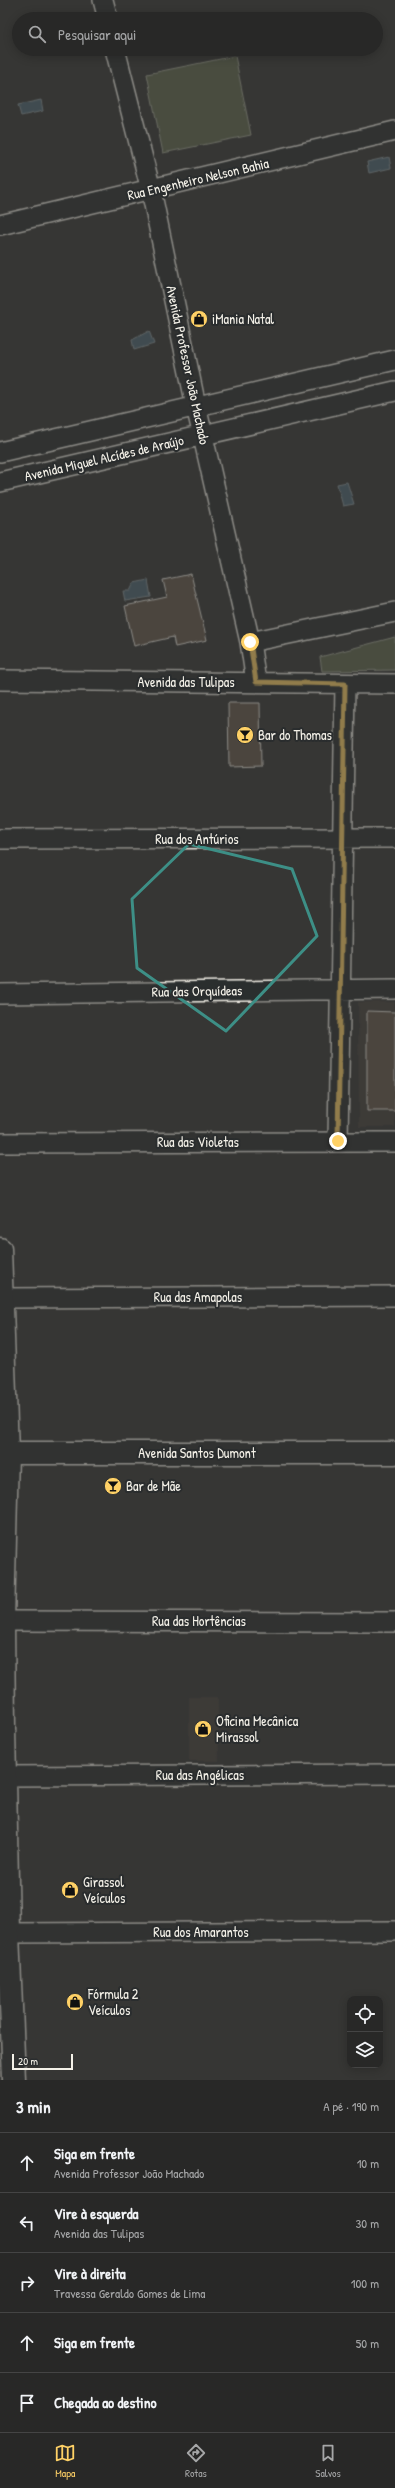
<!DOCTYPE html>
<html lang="pt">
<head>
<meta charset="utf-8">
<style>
  body { margin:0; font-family:"Patrick Hand",sans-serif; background:#30302f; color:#f1f3f6 }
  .controls { position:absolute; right:12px; bottom:12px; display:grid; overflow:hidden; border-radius:8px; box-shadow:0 2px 10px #0003 }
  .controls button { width:36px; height:36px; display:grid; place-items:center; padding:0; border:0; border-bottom:1px solid #444; background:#282827; color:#f1f3f6; font:20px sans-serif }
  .scale { position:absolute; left:12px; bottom:10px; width:61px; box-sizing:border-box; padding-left:4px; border:2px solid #f4f1e8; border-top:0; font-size:11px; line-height:14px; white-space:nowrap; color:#f4f1e8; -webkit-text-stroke:3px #2a2d2e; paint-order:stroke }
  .stop { position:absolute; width:12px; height:12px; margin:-9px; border:3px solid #ffd166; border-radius:50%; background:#fff }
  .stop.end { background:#ffd166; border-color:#fff; box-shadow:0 1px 4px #0008 }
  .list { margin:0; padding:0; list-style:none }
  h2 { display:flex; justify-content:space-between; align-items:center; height:52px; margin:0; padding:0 16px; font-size:17px }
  h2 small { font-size:13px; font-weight:400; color:#a5a6a7 }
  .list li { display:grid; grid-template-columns:26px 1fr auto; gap:12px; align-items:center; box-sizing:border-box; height:60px; padding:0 16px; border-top:1px solid #444 }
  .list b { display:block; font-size:15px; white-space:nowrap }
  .list p { margin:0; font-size:13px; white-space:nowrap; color:#a5a6a7 }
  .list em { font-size:13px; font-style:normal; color:#a5a6a7 }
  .icon { flex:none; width:22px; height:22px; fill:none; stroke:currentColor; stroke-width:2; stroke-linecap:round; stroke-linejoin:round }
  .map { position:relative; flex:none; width:395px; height:2080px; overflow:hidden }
  .search { position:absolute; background:#282827; box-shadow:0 2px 10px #0003; left:12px; right:12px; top:12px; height:44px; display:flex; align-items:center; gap:10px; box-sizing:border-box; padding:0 14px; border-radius:22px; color:#a5a6a7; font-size:15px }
  .sheet { height:352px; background:#282827 }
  nav { display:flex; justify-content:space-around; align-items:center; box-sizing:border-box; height:56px; border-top:1px solid #444; background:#282827; font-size:11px; color:#a5a6a7 }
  nav a { display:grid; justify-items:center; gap:2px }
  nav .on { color:#ffd166 }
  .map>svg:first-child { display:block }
  .built { fill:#44403b }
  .green { fill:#5e664d; stroke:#a9ac9a }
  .water { fill:#4d6572; stroke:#909da1 }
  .building { fill:#65584c; stroke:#f4f1e8 }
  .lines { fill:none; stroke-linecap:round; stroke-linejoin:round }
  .street-casing { stroke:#f4f1e8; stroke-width:22 }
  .secondary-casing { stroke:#f4f1e8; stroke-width:25 }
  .street { stroke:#2a2d2e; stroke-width:19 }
  .secondary { stroke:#2a2d2e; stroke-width:22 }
  .route { stroke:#ffd166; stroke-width:5 }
  .marked { fill:none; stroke:#3d8f86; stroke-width:3; stroke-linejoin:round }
  .labels { text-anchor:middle; stroke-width:4; stroke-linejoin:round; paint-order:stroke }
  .street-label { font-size:14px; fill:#f4f1e8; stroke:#2a2d2e }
  .poi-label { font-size:14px; fill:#f4f1e8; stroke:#2a2d2e; text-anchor:start }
</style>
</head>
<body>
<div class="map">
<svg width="395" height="2080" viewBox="0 0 395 2080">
  <rect width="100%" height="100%" fill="#363634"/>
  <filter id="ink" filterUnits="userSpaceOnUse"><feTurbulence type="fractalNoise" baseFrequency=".025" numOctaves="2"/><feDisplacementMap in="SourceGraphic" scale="8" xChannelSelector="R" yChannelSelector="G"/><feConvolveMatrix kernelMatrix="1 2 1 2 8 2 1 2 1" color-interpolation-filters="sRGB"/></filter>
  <g filter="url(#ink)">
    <path class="built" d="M358,1002H395V1127H359Z
      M189,1697H218L219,1761H189Z"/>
    <path class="green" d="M235,56L251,135L163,153L147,74Z
      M395,637V670L322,671L320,657Z"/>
    <path class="water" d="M41,100L43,111L21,116L18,105Z
      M389,157L391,168L369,173L367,162Z
      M149,331L154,344L134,350L132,340Z
      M347,482L354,504L343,506L337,484Z
      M148,580L151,597L125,601L123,591H130L134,583Z"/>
    <path class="building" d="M191,574L207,640L175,647L173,637L134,646L125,606L167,597L163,580Z
      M228,703H260L261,766L229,767Z
      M367,1011L395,1012V1111H367Z"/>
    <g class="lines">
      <defs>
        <path id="street" d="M103,0L108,19
          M115,49L151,190L196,406L250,642L256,682
          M0,225L395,131
          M0,452L395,360
          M0,482L395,391
          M250,642L395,612
          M0,680L395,684
          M0,839L395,838
          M0,994L395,989
          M338,1141L345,684
          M0,1143L395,1142
          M2,1298L395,1296
          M3,1621L395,1622
          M5,1776L395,1774
          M8,1933L395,1931"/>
        <path id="secondary" d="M0,1249L7,1453L3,1621L4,1728L8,1933L14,2080
          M0,1453H395"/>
      </defs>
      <use href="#street" class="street-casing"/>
      <use href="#secondary" class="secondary-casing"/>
      <use href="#street" class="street"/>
      <use href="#secondary" class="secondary"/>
    </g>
  </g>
  <g class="lines" filter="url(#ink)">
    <path class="route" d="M250,642L256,682L345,684L338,1141"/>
  </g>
  <path d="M0 0H395V2080H0ZM189,844L292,869L317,936L226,1031L137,968L132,899Z" fill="#363634" fill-opacity=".55" fill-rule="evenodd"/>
  <path class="marked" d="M189,844L292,869L317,936L226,1031L137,968L132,899Z"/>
  <defs>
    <symbol id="shop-disc" viewBox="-11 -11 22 22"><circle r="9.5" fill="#ffd166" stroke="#2a2d2e"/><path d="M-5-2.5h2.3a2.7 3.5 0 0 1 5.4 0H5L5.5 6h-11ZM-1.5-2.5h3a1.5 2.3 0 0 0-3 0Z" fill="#111"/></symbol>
    <symbol id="bar-disc" viewBox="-11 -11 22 22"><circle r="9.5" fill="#ffd166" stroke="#2a2d2e"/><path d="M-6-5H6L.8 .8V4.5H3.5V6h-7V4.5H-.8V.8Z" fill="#111"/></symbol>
  </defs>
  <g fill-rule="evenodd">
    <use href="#shop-disc" x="189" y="309" width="20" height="20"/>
    <use href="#bar-disc" x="235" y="725" width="20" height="20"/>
    <use href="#bar-disc" x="103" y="1476" width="20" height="20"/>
    <use href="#shop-disc" x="193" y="1719" width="20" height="20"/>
    <use href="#shop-disc" x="60" y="1880" width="20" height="20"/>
    <use href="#shop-disc" x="65" y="1992" width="20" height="20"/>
  </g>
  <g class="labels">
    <g class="street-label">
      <text transform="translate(198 179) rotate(-13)" y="5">Rua Engenheiro Nelson Bahia</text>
      <text transform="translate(188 365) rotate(78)" y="5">Avenida Professor João Machado</text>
      <text transform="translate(104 458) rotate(-13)" y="5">Avenida Miguel Alcídes de Araújo</text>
      <text x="186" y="687">Avenida das Tulipas</text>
      <text x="197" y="844">Rua dos Antúrios</text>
      <text transform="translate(197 991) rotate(-1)" y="5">Rua das Orquídeas</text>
      <text x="198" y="1147">Rua das Violetas</text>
      <text x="198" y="1302">Rua das Amapolas</text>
      <text x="197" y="1458">Avenida Santos Dumont</text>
      <text x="199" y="1626">Rua das Hortências</text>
      <text x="200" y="1780">Rua das Angélicas</text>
      <text x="201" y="1937">Rua dos Amarantos</text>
    </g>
    <g class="poi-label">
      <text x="212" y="324">iMania Natal</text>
      <text x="258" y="740">Bar do Thomas</text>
      <text x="126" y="1491">Bar de Mãe</text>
      <text x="216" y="1726">Oficina Mecânica<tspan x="216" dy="16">Mirassol</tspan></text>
      <text x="83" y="1887">Girassol<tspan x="83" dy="16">Veículos</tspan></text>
      <text x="88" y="1999">Fórmula 2<tspan x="88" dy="16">Veículos</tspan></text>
    </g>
  </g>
</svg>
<div class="controls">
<button><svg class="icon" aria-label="locate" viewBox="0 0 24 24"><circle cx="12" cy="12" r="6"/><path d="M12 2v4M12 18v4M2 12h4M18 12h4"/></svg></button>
<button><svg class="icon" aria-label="layers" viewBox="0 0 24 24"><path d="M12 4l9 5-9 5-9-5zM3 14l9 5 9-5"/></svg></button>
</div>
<div class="scale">20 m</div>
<div class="stop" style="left:250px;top:642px"></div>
<div class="stop end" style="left:338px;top:1141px"></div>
<div class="search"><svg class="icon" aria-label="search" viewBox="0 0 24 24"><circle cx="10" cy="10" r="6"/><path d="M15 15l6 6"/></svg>Pesquisar aqui</div>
</div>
<section class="sheet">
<h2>3 min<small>A pé · 190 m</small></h2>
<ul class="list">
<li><svg class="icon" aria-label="ahead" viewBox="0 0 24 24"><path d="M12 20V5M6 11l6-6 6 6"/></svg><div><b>Siga em frente</b><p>Avenida Professor João Machado</p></div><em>10 m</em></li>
<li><svg class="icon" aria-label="left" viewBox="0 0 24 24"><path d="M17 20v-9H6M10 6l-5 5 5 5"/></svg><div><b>Vire à esquerda</b><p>Avenida das Tulipas</p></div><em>30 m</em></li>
<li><svg class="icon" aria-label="right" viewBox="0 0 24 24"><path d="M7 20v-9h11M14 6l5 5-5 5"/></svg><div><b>Vire à direita</b><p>Travessa Geraldo Gomes de Lima</p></div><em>100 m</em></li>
<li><svg class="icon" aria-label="ahead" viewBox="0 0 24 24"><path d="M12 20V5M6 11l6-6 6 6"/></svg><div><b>Siga em frente</b></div><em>50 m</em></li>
<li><svg class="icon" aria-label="arrive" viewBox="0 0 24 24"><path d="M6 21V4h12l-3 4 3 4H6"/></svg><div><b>Chegada ao destino</b></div></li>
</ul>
</section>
<nav>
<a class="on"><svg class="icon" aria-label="map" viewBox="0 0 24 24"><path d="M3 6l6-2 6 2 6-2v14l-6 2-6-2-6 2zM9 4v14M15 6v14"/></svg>Mapa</a>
<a><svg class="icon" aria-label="directions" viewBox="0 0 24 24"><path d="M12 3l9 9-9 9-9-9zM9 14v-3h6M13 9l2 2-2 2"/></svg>Rotas</a>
<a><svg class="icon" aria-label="saved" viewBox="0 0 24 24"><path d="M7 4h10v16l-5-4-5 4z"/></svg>Salvos</a>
</nav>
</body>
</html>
